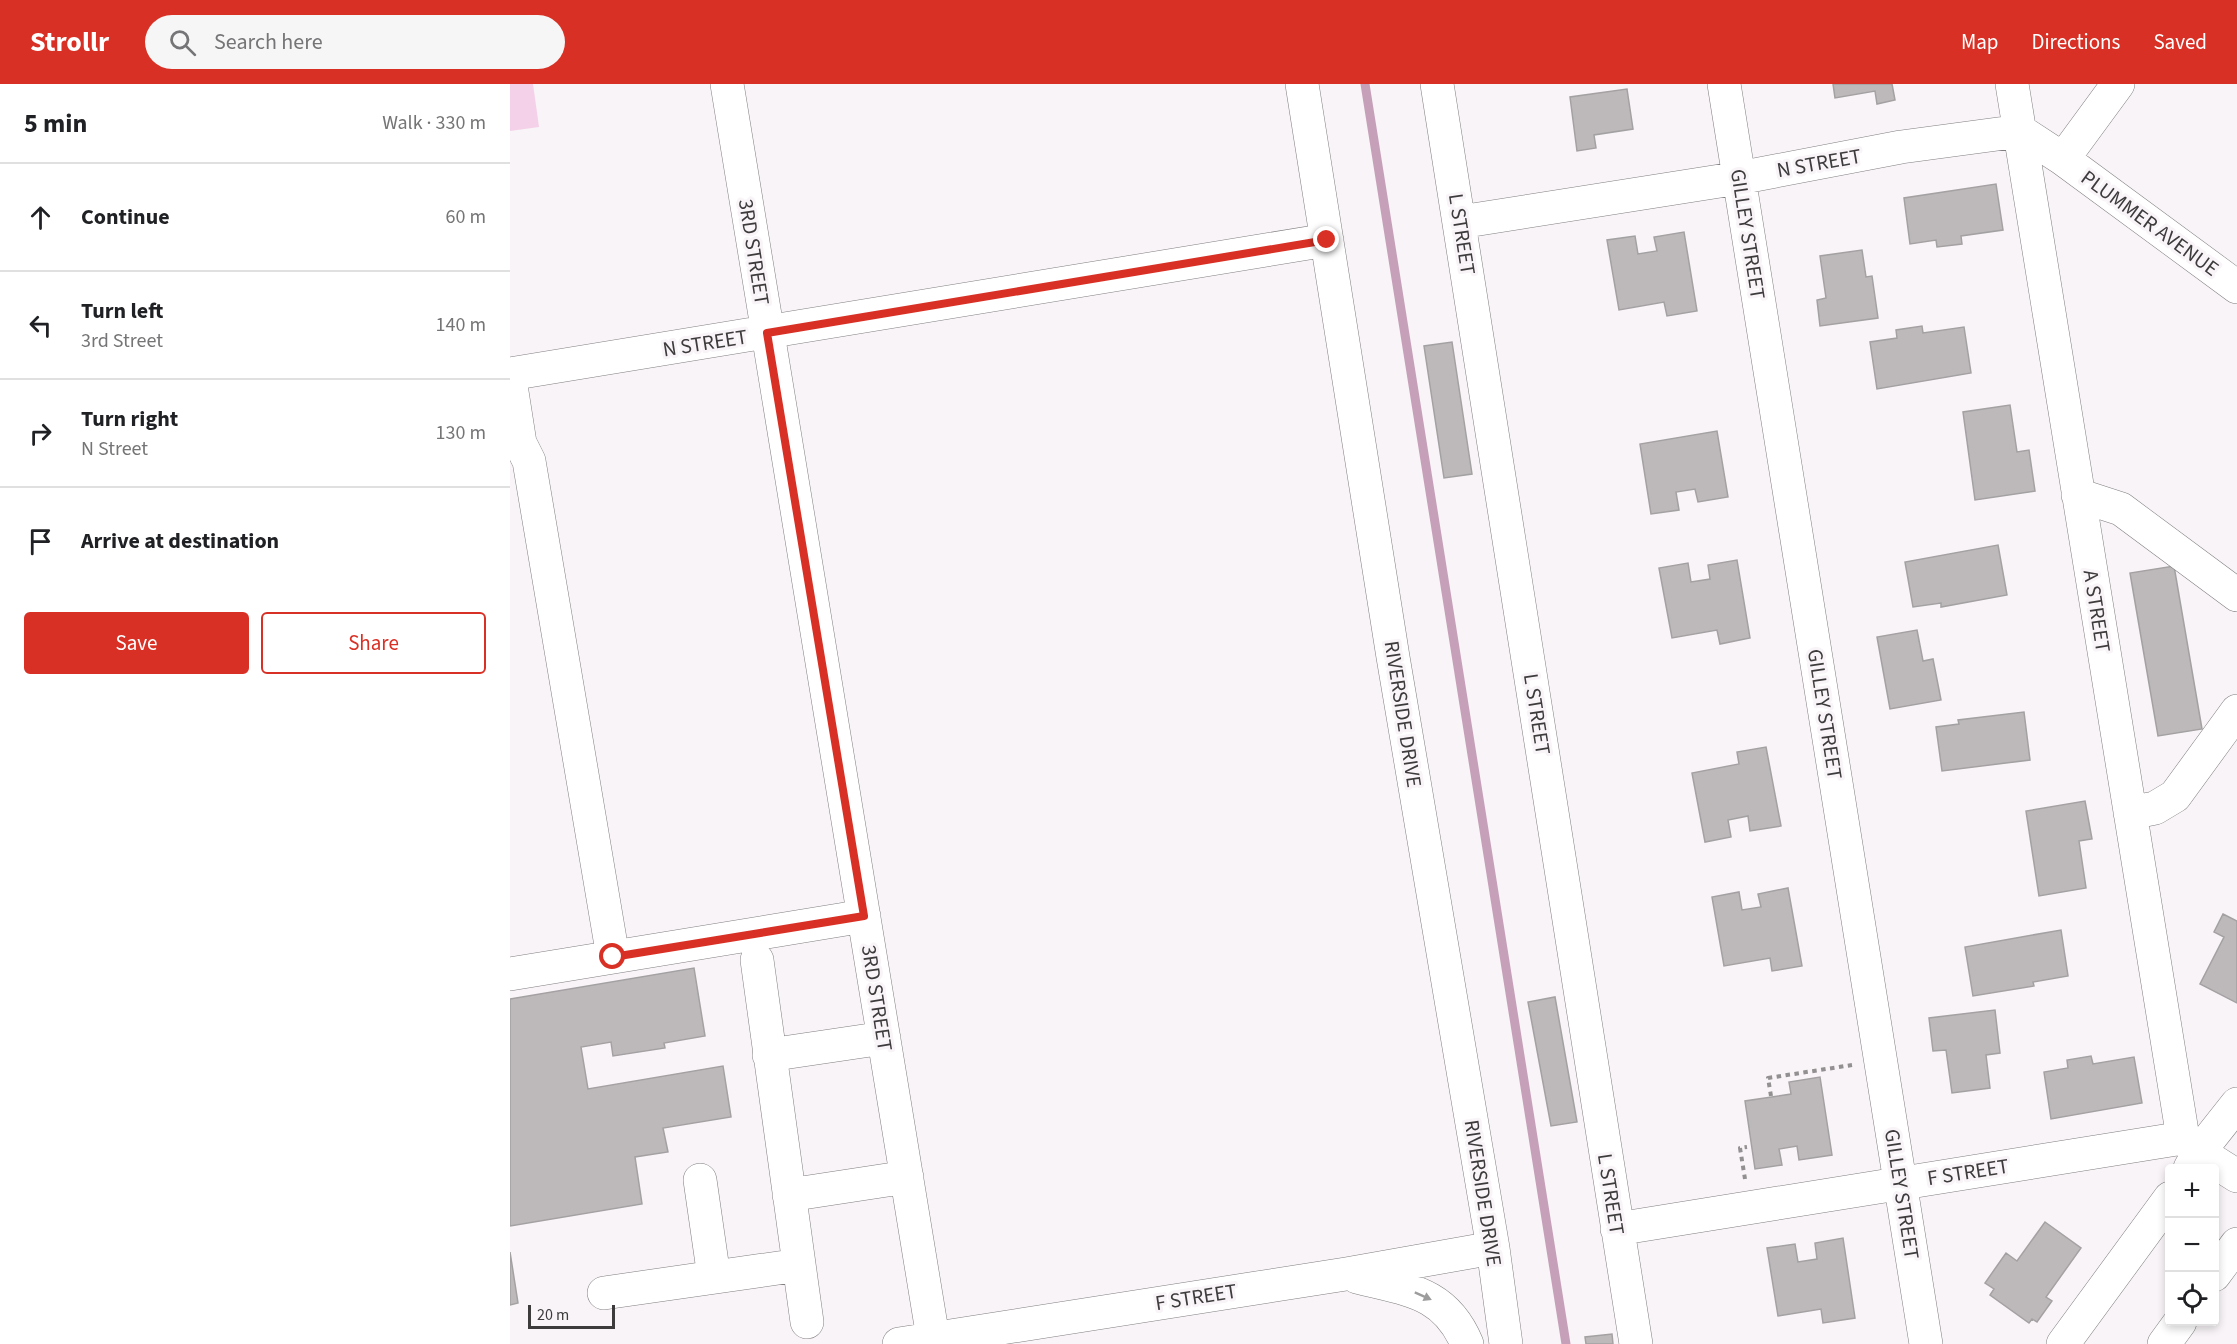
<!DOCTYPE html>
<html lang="en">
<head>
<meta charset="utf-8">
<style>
  body { margin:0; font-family:"Source Sans 3",sans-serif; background:#f6f6f6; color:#202124 }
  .controls { position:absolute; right:18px; bottom:18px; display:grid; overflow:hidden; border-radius:6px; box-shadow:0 3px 9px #0003 }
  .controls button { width:54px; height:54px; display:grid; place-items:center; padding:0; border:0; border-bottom:2px solid #e0e0e0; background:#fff; color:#202124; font:30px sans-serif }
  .scale { position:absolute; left:18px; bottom:15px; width:87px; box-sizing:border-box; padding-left:6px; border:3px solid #3d3b3c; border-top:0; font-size:16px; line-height:21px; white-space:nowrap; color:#3d3b3c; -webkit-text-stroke:4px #f8f4f7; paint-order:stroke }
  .stop { position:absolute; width:18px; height:18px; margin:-14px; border:4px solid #d93025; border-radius:50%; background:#fff }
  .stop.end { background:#d93025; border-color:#fff; box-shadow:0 2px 6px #0008 }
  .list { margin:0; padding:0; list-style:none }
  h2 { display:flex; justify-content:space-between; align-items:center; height:78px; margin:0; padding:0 24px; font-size:26px }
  h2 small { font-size:20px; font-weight:400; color:#757577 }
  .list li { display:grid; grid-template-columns:39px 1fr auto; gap:18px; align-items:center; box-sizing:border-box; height:108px; padding:0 24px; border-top:2px solid #e0e0e0 }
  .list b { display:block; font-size:22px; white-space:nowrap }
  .list p { margin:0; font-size:20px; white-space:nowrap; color:#757577 }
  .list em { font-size:20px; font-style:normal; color:#757577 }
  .actions { display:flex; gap:12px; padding:18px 24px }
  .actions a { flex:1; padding:14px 0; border:2px solid #d93025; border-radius:6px; text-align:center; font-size:21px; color:#d93025 }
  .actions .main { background:#d93025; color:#fff }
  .icon { flex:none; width:33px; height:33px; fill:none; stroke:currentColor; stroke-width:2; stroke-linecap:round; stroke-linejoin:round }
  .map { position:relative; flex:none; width:1727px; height:1260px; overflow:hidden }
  header { display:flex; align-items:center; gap:36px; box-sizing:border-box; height:84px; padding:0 30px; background:#d93025; color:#fff }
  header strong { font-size:28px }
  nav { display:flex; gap:33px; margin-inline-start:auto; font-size:21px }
  .search { width:420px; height:54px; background:#f6f6f6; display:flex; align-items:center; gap:15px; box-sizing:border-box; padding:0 21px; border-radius:33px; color:#757577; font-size:22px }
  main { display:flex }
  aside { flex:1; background:#fff }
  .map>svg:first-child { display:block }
  .green { fill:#f4d1e8 }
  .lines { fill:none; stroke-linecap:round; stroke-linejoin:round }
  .stream { stroke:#c6a0b9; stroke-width:9 }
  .building { fill:#bdb9bb; stroke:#a4a1a3; stroke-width:1.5 }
  .minor-casing { stroke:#827f81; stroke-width:34 }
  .path { stroke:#939092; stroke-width:4; stroke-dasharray:4.5 4.5; stroke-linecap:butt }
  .minor { stroke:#fff; stroke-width:33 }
  .oneway { fill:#9e9d9e }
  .route { stroke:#d93025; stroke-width:8 }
  .labels { text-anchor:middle; stroke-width:6; stroke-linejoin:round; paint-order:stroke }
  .street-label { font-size:21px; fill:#3d3b3c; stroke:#f8f4f7 }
</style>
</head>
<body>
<header>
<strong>Strollr</strong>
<div class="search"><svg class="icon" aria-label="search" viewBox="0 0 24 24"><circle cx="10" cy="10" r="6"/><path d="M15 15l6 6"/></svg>Search here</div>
<nav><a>Map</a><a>Directions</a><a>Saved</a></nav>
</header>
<main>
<aside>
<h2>5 min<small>Walk · 330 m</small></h2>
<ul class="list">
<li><svg class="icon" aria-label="ahead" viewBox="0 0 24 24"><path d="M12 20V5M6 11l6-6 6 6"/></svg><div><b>Continue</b></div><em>60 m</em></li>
<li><svg class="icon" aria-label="left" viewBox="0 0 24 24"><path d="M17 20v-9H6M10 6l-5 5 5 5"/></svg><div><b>Turn left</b><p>3rd Street</p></div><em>140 m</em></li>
<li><svg class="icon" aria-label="right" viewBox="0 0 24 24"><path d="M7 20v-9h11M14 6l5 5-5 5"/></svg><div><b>Turn right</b><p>N Street</p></div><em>130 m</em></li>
<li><svg class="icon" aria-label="arrive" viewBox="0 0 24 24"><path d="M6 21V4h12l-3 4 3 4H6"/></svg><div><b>Arrive at destination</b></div></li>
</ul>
<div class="actions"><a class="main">Save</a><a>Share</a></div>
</aside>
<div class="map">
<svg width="1727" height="1260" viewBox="0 0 1727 1260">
  <rect width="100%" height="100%" fill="#f8f4f7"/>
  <path class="green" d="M0,0H23L29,43L0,47Z"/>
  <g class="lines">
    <path class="stream" d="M855,0L1056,1260"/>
  </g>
  <path class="building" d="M1323,0H1382L1385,16L1367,20L1365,7L1325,14Z
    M1117,5L1123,45L1084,51L1086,64L1067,67L1060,13Z
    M1486,100L1493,146L1451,152L1452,160L1427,163L1426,156L1400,160L1394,114Z
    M1174,148L1187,227L1157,232L1154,218L1109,226L1097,156L1125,152L1128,170L1147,167L1144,153Z
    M1352,166L1356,193L1362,192L1368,234L1310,242L1307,216L1316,214L1310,172Z
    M1412,242L1413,249L1454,243L1461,289L1367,305L1360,258L1387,254L1386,246Z
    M942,258L962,390L934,394L914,262Z
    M1500,321L1507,368L1519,366L1525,407L1465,416L1453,328Z
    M1207,347L1218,413L1188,418L1185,405L1166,408L1169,426L1141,430L1130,360Z
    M1488,461L1497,511L1431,523V519L1403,523L1395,478Z
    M1227,476L1240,554L1210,560L1207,546L1162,554L1149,484L1178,479L1181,498L1200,495L1198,481Z
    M1664,482L1692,645L1648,652L1620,489Z
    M1407,546L1413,577L1423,575L1431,616L1380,625L1367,553Z
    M1514,628L1520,676L1432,687L1426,643L1449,640L1448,636Z
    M1256,663L1271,742L1240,747L1238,732L1218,736L1221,753L1195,758L1182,689L1229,680L1227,668Z
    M1575,717L1582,755L1569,757L1576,804L1529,812L1516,727Z
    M1278,804L1292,882L1262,887L1260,874L1214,882L1202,813L1229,808L1232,826L1251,823L1248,810Z
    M1713,830L1727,837V919L1690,900L1714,853L1704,848Z
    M1551,846L1558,892L1523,898L1524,902L1463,912L1455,863Z
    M184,884L195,952L154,959L155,964L103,972L101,958L71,963L78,1005L213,982L221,1033L153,1044L158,1068L125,1073L132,1120L0,1142V915Z
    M1045,913L1067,1038L1041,1042L1018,918Z
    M1485,926L1490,969L1476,971L1480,1004L1442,1009L1436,966L1423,967L1419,934Z
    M1581,972L1583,980L1624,973L1632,1019L1541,1035L1534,988L1558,984L1557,976Z
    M1310,993L1322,1071L1289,1076L1287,1062L1269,1065L1272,1081L1245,1085L1235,1017L1281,1010L1279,998Z
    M1535,1138L1571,1164L1536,1213L1542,1217L1527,1238L1522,1235L1519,1239L1480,1211L1484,1205L1475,1199L1496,1169L1507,1177Z
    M1333,1154L1345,1234L1313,1239L1311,1225L1268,1232L1257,1164L1285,1160L1288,1178L1307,1175L1305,1159Z
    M0,1168L8,1219L0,1221Z
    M1102,1250L1103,1260H1076L1075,1253Z"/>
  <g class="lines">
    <defs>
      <path id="minor" d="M217,0L424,1260
        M792,0L883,573L983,1164L996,1260
        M927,0L1126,1260
        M1214,0L1416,1260
        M1502,0L1673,1054
        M1553,75L1608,0
        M950,138L1229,94L1391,63L1510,47L1553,75L1727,203
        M0,290L817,156
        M0,295L10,359L19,377L103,873
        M1568,411L1611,425L1727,511
        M1620,729L1645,724L1665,712L1727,627
        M247,876L297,1238
        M0,890L354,832
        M259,971L374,954
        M1680,1084L1689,1068L1727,1020
        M190,1096L204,1193
        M279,1111L397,1093
        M1107,1145L1673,1054L1689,1068L1727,1092
        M1704,1191L1727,1160
        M847,1193C897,1206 935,1207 957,1260
        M94,1209L289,1181
        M389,1260L836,1190L983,1164
        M1553,1260L1660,1114
        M1654,1260L1670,1238"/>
    </defs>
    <use href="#minor" class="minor-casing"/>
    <path class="path" d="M1261,1012L1258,994L1342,981
      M1235,1095L1230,1064L1237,1063"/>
    <use href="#minor" class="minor"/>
  </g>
  <defs><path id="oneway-solid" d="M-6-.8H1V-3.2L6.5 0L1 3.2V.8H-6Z" transform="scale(1.5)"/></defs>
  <use class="oneway" href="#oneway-solid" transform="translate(913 1212) rotate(24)"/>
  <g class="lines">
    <path class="route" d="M103,873L354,832L257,249L817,156"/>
  </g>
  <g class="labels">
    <g class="street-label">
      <text transform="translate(1309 79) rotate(-10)" y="7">N STREET</text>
      <text transform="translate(1640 139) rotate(36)" y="7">PLUMMER AVENUE</text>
      <text transform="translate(952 150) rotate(81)" y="7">L STREET</text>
      <text transform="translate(1238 150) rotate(81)" y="7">GILLEY STREET</text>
      <text transform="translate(244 168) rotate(81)" y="7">3RD STREET</text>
      <text transform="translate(195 259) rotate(-9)" y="7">N STREET</text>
      <text transform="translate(1587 527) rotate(81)" y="7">A STREET</text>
      <text transform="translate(893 630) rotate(81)" y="7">RIVERSIDE DRIVE</text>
      <text transform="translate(1027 630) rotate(81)" y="7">L STREET</text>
      <text transform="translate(1315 630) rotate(81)" y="7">GILLEY STREET</text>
      <text transform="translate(367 914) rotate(81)" y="7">3RD STREET</text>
      <text transform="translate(1458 1088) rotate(-9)" y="7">F STREET</text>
      <text transform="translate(973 1109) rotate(81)" y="7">RIVERSIDE DRIVE</text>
      <text transform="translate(1101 1110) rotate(81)" y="7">L STREET</text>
      <text transform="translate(1392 1110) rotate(81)" y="7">GILLEY STREET</text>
      <text transform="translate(686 1213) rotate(-9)" y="7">F STREET</text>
    </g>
  </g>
</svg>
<div class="controls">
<button>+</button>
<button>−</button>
<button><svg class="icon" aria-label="locate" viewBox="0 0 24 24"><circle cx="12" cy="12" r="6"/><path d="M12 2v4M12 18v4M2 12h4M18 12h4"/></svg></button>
</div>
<div class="scale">20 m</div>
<div class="stop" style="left:103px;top:873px"></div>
<div class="stop end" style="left:817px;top:156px"></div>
</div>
</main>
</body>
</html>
